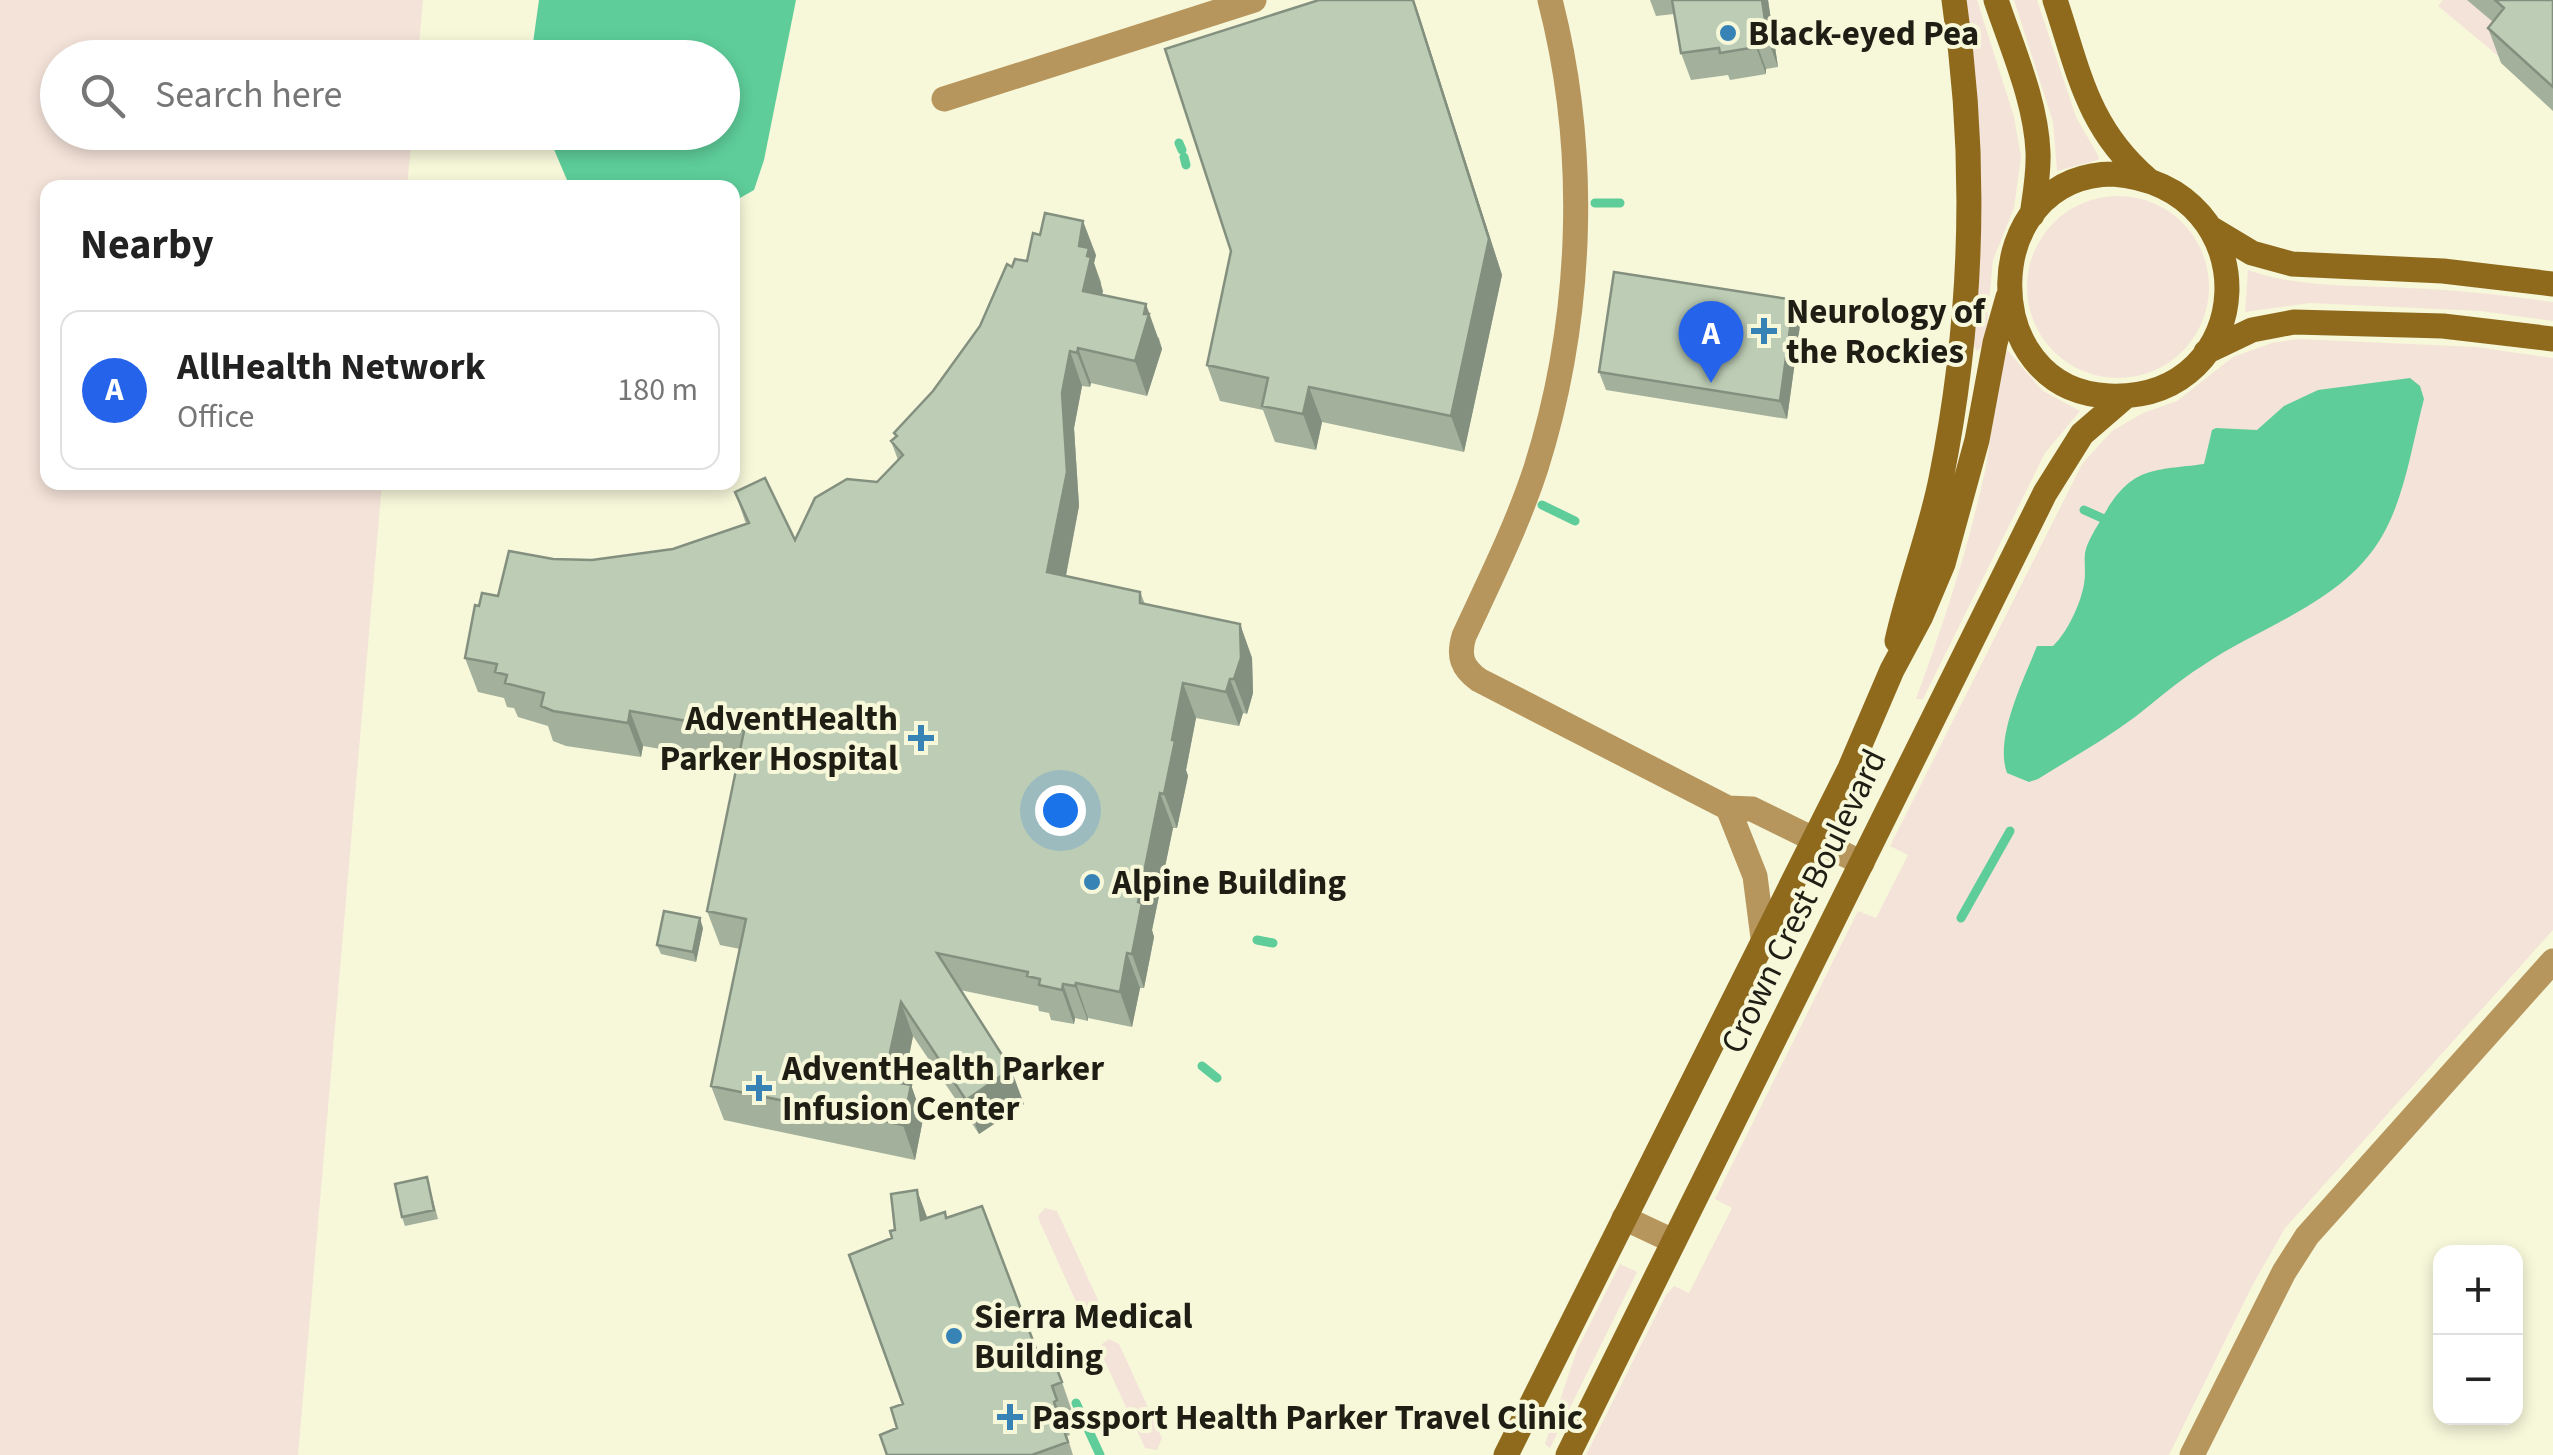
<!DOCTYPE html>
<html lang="en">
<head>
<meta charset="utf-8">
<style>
  body { margin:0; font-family:"Source Sans 3",sans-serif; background:#f2f2f2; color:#222 }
  .controls { position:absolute; right:30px; bottom:30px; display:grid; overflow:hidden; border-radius:20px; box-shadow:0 5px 15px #0003 }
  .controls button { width:90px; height:90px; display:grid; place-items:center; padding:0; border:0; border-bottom:2px solid #e0e0e0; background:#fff; color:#222; font:50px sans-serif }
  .you { position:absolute; left:1060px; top:810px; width:35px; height:35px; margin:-25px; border:8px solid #fff; border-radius:50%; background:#1a73e8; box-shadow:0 0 0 15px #1a73e833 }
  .badge { display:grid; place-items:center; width:65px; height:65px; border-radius:50%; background:#2563eb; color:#fff; font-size:32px; font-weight:700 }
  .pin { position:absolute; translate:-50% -82px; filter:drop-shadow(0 2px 5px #0008) }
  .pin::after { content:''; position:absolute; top:52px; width:35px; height:30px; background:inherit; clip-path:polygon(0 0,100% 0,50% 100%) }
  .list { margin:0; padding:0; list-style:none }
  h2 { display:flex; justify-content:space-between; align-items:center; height:130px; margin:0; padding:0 40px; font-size:42px }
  h2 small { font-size:32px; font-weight:400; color:#767676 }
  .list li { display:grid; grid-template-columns:65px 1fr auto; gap:30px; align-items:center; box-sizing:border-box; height:160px; margin:0 20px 20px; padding:0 20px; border:2px solid #e0e0e0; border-radius:20px }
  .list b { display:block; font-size:38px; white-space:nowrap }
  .list p { margin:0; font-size:32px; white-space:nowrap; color:#767676 }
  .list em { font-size:32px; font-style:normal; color:#767676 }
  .icon { flex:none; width:55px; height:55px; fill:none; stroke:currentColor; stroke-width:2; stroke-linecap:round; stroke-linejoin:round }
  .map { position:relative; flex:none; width:2553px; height:1455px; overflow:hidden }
  .search { position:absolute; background:#fff; box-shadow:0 5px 15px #0003; left:40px; top:40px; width:700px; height:110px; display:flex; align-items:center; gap:25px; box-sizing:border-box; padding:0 35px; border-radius:55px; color:#767676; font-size:38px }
  .panel { position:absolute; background:#fff; box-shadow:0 5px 15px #0003; left:40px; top:180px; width:700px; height:310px; border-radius:20px }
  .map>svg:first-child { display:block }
  .green { fill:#f4e3d9 }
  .water { fill:#5ecd9a }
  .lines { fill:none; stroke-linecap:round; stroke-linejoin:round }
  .stream { stroke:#5ecd9a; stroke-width:9 }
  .minor { stroke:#b6965d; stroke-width:25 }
  .secondary { stroke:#8f6a1d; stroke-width:25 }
  .wall { fill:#a3b09c }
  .shaded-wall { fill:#84907f }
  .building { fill:#bdcdb5; stroke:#84907f; stroke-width:2.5 }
  .poi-dot { fill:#3783b6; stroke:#f7f7da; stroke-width:4 }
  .labels { text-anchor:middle; stroke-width:8; stroke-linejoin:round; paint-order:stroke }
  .poi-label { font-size:35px; font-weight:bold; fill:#1e1e14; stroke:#f7f7da; text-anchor:start }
  .street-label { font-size:35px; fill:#1e1e14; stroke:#f7f7da }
</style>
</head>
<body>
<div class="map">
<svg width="2553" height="1455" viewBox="0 0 2553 1455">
  <rect width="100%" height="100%" fill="#f7f7da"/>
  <path class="green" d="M0,0H423L418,57L58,58V132L412,133L407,187L48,188V482L382,483L298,1455H0Z
    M1964,0H1977L2014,117L2021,157L2014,208L1993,260L1985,344L1977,351L1972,344Z
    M2014,0H2037L2076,117L2099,157L2098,160L2057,171L2053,122Z
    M2443,0H2553L2503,60L2438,6Z
    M2027 287a91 91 0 1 1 182 0a91 91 0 1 1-182 0Z
    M2248,270C2299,288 2354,285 2408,288C2456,290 2505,295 2553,302V321L2481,311L2310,303L2245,312Z
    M2298,339L2476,347L2553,358V930L2285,1228L2252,1286L2169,1455H1586L1666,1295L1674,1286L1689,1293L1732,1208L1715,1199L1858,911L1876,918L1908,855L1890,846L2082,464L2112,431L2143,413L2177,401L2233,357L2272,343Z
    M2007,350L2043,391L2080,411L2045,453L1923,699H1916C1944,623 1968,549 1985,471C1993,432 1993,386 2007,350Z
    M1045,1208L1057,1211L1099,1302L1100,1312L1093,1319L1083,1317L1039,1220L1038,1216Z
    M1620,1264L1637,1272L1550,1448L1545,1444L1577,1350Z
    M1109,1339L1119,1344L1162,1438L1157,1450L1145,1448L1101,1353L1102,1344Z"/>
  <path class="water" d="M539,0H796L764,160L754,190L733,202L732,188L570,187L547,133L722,132V58L531,57Z
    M2410,378L2420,386L2424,399C2412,444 2405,498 2381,538C2342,603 2261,626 2202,666C2178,681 2157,700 2135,717C2104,740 2070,759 2038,779L2029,782L2007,773C1994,738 2024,679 2037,646H2053C2067,633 2081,603 2084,584C2086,574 2084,563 2085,553C2087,542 2096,528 2102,518C2131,466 2151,471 2204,464L2212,430L2216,428L2257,430L2284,406L2318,390Z"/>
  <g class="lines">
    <path class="stream" d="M1179,143L1182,150
      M1184,157L1186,165
      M1595,203H1620
      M1542,505L1575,521
      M2084,510L2113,523
      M1961,918L2010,831
      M1257,940L1273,943
      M1202,1066L1217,1078
      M1076,1403L1100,1455"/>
    <path class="minor" d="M1550,0C1589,151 1583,319 1536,468C1517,526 1490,580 1464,636C1458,656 1462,668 1479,680L1728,808L1752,809L1862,863
      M944,99L1254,0
      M1728,808L1755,876L1763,938
      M1624,1218L1673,1241
      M2192,1455L2284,1272L2307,1236L2553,961"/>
    <path class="secondary" d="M1996,0C2012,48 2036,101 2038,152C2039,173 2035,194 2032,215
      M2055,0C2079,72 2087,127 2147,179
      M2113,174C2271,187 2260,402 2109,396C1975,391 1977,175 2113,174Z
      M2212,229L2252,253L2292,264L2443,271L2553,284
      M2206,352L2252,330L2294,322L2443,326L2553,339
      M1897,641C1909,586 1930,534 1941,479C1973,319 1978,161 1954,0
      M1506,1455L1850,768L1892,670L1921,616L1943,564L1977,440L1995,343L2008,297
      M1568,1455L2045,493L2082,434L2126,396"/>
  </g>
  <path class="wall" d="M1413,0L1502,275L1464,452L1322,422L1316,450L1275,442L1263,410L1220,401L1207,365Z
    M1650,0H1768L1778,67L1766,69V74L1730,80L1728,75L1691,80L1681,53L1674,14L1656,16Z
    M2467,0H2553V111L2501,63L2488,28L2493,22Z
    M1096,255L1094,263L1101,282L1102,295L1159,338L1162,349L1147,396L1091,383L1090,387L1082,386L1074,428L1079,506L1066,576L1140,592L1145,604L1240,624L1252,658L1253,693L1247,714L1243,713L1239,726L1196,718L1186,770L1188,776L1177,828H1173L1152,930L1154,937L1144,988H1140L1132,1027L1088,1018V1021L1075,1018L1074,1024L1051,1020L1049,1013L1039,1011L1038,1006L960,990L1024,1104L979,1134L913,1036L904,1083L911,1085L923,1119L915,1160L724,1120L711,1086L740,949L720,945L707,911L737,762L643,746L641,757L566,746L553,741L548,726L518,717L514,708L507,707L504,698L478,692L465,658L479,606L498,596L553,559L592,560L673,549L746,524L735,492L795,540L877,482L898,460L891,441L896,438L894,433L933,391L980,326L1012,267L1027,261Z
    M1801,318L1787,419L1606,390L1599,372Z
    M703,928L696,962L661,954L657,945Z
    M427,1177L438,1219L405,1226L402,1217Z
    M927,1218H946L1038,1354L1062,1382L1074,1417L1065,1420L1070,1435L1067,1436L1073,1455H887L897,1428L903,1404L892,1238Z"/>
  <path class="shaded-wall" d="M1413,0L1417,9L1502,275L1464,452L1451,416Z
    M1762,0H1768L1778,67L1768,40Z
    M1756,42L1766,69V74L1756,47Z
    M1083,221L1096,255L1094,263L1103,291L1096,326L1083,291L1079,246Z
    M1794,300L1801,318L1787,419L1780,401Z
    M1146,304L1162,349L1147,396L1135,361Z
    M1078,348L1091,383L1090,387L1077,353Z
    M1070,351L1082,386L1074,428L1079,506L1060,606L1047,572L1062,393Z
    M1309,387L1322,422L1316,450L1303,414Z
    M1240,624L1252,658L1253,693L1247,714L1234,679Z
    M1230,679L1243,713L1239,726L1226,692Z
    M1183,683L1196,718L1186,770L1188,776L1177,828L1164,794L1172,740Z
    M630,711L643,746L641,757L628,723Z
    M1160,793L1173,828L1152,930L1154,937L1144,988L1132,954L1138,902Z
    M700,918L703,928L696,962L693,952Z
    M1127,953L1140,988L1132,1027L1120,992Z
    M1076,983L1088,1018V1021L1075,986Z
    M1063,984L1075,1018L1074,1024L1062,990Z
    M901,1002L913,1036L897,1114L884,1080Z
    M1011,1069L1024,1104L979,1134L966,1100Z
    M911,1085L923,1119L915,1160L903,1125Z
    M917,1190L930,1225L921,1220Z"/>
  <path class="building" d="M1319,0H1413L1489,239L1451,416L1309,387L1303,414L1262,406L1268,378L1207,365L1231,251L1165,49Z
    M1672,0H1762L1768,40L1756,42V47L1720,53L1719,48L1681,53Z
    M2495,0H2553V87L2488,28L2504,8Z
    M1045,213L1083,221L1079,246L1089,248L1087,256L1091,257L1083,291L1146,304L1144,314H1149L1135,361L1078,348L1077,353L1070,351L1062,393L1067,472L1047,572L1140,592V603L1240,624L1241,658L1234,679H1230L1226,692L1183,683L1172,740L1175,741L1164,794L1160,793L1138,902L1142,903L1132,954L1127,953L1120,992L1076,983L1075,986L1063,984L1062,990L1039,985L1040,979L1027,976L1028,972L937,953L1011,1069L966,1100L901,1002L884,1080L911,1085L903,1125L711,1086L746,919L707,911L744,731L630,711L628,723L553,711L541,706L544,693L505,683L507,675L495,672L497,664L465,658L475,605L479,606L482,593L498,596L509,551L553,559L592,560L673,549L749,523L735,492L765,478L795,540L815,498L847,479L877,482L903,455L891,441L897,436L894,433L933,391L980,326L1007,264L1012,267L1015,259L1027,261L1033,233L1040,235Z
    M1614,272L1794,300L1780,401L1599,372Z
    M664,911L700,918L693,952L657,945Z
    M427,1177L434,1210L402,1217L395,1184Z
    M917,1190L921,1220L945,1212L946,1218L982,1206L1038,1354L1049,1349L1062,1382L1052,1386L1057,1400L1054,1402L1068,1442L1032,1455H887L880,1435L897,1428L891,1408L903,1404L849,1255L892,1238L890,1231L895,1230L891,1194Z"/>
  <g class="poi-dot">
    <circle cx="1728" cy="33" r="10"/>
    <path d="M1759 316h10v10h10v10h-10v10h-10v-10h-10v-10h10z"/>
    <path d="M916 723h10v10h10v10h-10v10h-10v-10h-10v-10h10z"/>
    <circle cx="1092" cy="882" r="10"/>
    <path d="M754 1073h10v10h10v10h-10v10h-10v-10h-10v-10h10z"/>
    <circle cx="954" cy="1336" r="10"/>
    <path d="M1005 1402h10v10h10v10h-10v10h-10v-10h-10v-10h10z"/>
  </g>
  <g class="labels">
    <g class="poi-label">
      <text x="1748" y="45">Black-eyed Pea</text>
      <text x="1786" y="323">Neurology of<tspan x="1786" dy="40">the Rockies</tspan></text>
      <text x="898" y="730" text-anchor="end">AdventHealth<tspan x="898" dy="40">Parker Hospital</tspan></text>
      <text x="1112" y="894">Alpine Building</text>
      <text x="782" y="1080">AdventHealth Parker<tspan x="782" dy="40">Infusion Center</tspan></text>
      <text x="974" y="1328">Sierra Medical<tspan x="974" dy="40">Building</tspan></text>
      <text x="1032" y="1429">Passport Health Parker Travel Clinic</text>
    </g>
    <g class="street-label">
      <text transform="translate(1803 901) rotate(-64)" y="12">Crown Crest Boulevard</text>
    </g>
  </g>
</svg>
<div class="controls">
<button>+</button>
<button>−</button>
</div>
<div class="you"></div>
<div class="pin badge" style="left:1711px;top:383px">A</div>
<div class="search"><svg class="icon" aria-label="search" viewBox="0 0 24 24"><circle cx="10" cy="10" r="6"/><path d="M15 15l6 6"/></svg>Search here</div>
<section class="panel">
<h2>Nearby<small></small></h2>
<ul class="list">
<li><span class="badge">A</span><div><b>AllHealth Network</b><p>Office</p></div><em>180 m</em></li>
</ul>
</section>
</div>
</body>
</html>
